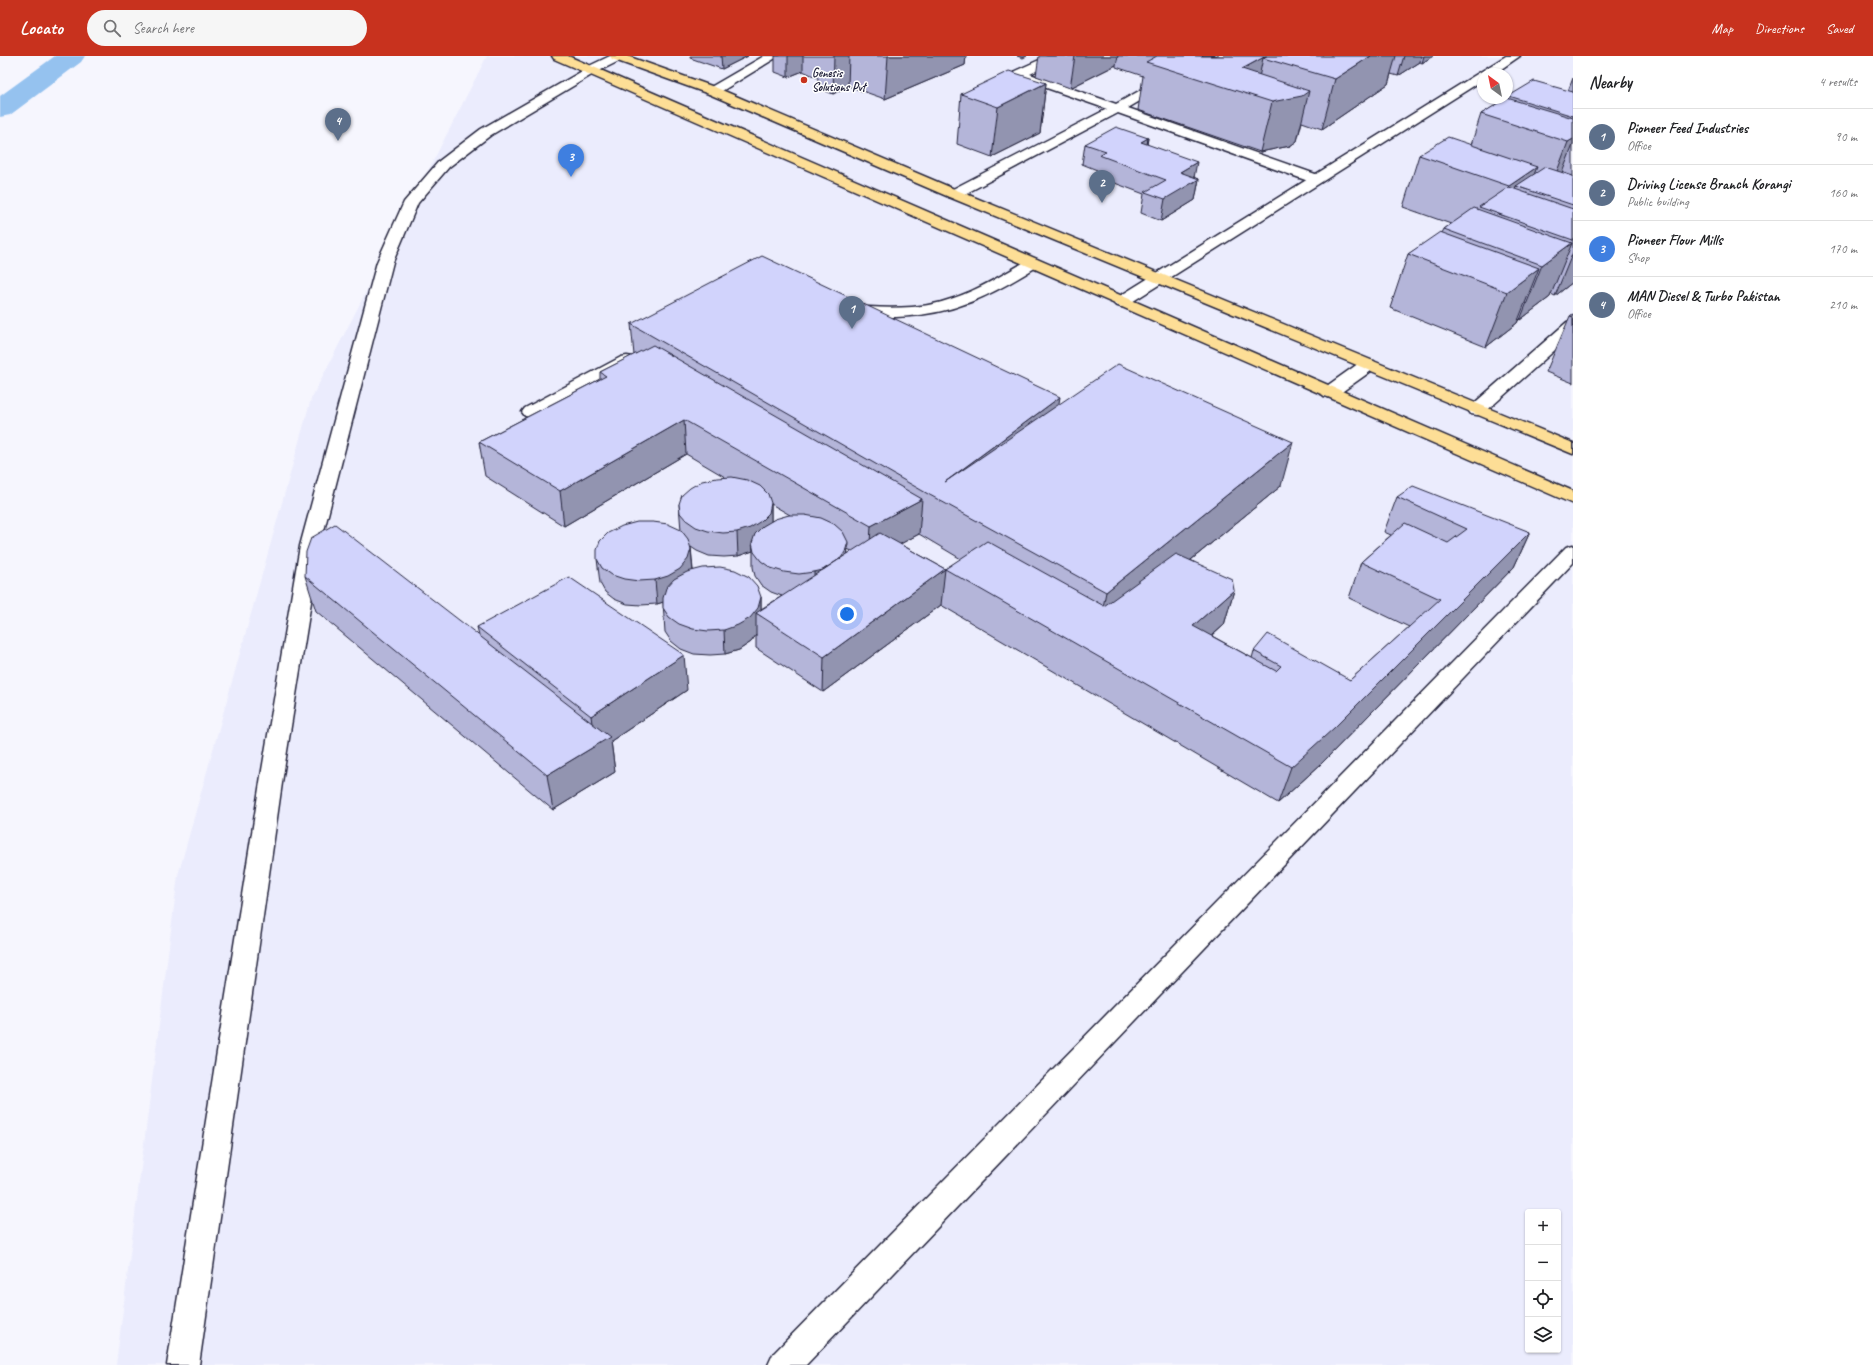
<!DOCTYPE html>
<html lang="en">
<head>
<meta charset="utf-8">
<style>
  body { margin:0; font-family:Caveat,sans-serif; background:#f6f6f6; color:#202124 }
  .controls { position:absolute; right:12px; bottom:12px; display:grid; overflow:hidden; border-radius:4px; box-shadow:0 1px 3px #0004 }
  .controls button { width:36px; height:36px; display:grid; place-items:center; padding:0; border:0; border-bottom:1px solid #e0e0e0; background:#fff; color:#202124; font:20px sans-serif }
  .compass { position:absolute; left:1477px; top:12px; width:36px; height:36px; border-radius:50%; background:#fff; box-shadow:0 1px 3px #0004; rotate:327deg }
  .you { position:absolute; left:847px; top:558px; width:14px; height:14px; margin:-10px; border:3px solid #fff; border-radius:50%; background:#1a73e8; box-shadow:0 0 0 6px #1a73e833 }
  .badge { display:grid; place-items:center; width:26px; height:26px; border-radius:50%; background:#c8321e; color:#fff; font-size:13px; font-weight:700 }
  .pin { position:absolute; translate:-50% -33px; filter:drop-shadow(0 1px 2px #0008) }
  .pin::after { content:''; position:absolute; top:21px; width:14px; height:12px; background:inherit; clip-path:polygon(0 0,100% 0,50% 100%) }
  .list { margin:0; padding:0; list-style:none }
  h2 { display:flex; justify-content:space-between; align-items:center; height:52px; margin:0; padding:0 16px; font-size:17px }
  h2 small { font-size:13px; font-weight:400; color:#757577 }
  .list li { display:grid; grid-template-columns:26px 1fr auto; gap:12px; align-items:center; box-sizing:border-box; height:56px; padding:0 16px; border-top:1px solid #e0e0e0 }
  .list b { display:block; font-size:15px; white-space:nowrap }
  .list p { margin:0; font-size:13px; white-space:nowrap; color:#757577 }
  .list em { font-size:13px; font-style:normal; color:#757577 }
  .icon { flex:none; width:22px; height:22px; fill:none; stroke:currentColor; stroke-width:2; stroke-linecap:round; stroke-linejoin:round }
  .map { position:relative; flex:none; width:1573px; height:1309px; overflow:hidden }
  header { display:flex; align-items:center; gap:24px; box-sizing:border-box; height:56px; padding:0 20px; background:#c8321e; color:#fff }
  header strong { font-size:19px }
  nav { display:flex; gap:22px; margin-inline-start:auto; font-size:14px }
  .search { width:280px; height:36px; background:#f6f6f6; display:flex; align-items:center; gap:10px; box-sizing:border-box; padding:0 14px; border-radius:22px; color:#757577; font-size:15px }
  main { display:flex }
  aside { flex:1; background:#fff }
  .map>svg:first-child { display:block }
  .built { fill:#ebecfd; fill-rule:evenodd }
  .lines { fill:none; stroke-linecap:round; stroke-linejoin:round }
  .canal { fill:#95c2ef; fill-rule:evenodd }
  .lane-casing { stroke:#22223b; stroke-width:3 }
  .street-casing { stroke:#22223b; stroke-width:3 }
  .secondary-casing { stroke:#22223b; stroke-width:3 }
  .primary-casing { stroke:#22223b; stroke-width:3 }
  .lane { fill:#fff; fill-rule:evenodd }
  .street { fill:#fff; fill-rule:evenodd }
  .secondary { fill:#fff; fill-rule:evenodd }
  .primary { fill:#fdde96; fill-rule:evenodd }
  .wall { fill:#b4b5d9; stroke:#22223b; fill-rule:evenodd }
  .shaded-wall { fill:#9294b0; stroke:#22223b }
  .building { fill:#d1d3fc; stroke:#22223b }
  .poi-dot { fill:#c8321e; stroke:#fff; stroke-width:1.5 }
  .labels { text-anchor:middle; stroke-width:3; stroke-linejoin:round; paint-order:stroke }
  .far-poi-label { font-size:12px; font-weight:bold; fill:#22223b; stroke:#fff; text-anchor:start }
</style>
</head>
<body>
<header>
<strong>Locato</strong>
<div class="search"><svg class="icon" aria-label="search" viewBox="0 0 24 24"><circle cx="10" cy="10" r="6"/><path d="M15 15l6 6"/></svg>Search here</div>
<nav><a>Map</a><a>Directions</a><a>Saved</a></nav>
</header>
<main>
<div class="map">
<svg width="1573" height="1309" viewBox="0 0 1573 1309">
  <rect width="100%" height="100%" fill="#f6f6fe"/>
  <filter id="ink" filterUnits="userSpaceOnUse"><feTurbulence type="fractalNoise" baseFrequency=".025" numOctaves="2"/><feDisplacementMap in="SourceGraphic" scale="8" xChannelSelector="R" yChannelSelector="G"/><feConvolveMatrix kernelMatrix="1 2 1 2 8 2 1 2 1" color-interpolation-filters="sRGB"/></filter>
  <g filter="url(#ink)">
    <path class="built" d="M487,0H1573V1309H116L178,819L311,343ZM1483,18H1507V42H1483ZM1528,1156H1558V1294H1528Z"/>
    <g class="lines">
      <path class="canal" d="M55,0H85L81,6L10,59L0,61V40Z"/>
      <defs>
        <path id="lane" d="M591,10L595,11L597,14L595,17L491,79L449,111L418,147L393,206L320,490L283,720L199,1309H167L261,720L300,490L377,206L404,146L439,105L481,73Z
          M1033,202L1038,204L1041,207L1038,210C991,240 953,259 896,261C878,261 862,261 844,256L842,253L844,250C852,248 860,251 869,251C883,252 898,252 912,251C955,248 991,226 1028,204Z
          M627,300L633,301L635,305L633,309L537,360L531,361L525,360L522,356L525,352L621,301Z
          M1573,489V507L806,1309H768L773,1298L1566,491Z"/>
        <path id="street" d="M764,0H779L717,38H709L707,35L709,32Z
          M1048,0H1064L1062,3L1030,18L1116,48L1201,0H1216L1128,52L1321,120L1323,123L1321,126H1311L1118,57L959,141H949L947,138L949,135L1107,53L1015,21L1013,18L1015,15Z
          M1573,264V278L1483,358L1477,359L1471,358L1468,354L1471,350L1567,266Z"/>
        <path id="secondary" d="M610,0H625L623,3L595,17H587L585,14L587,11Z
          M1506,0H1520L1494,18H1483V24L1127,249L1121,251L1115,249L1113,246L1115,243Z
          M1368,304L1374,305L1376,309L1374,313L1336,340L1330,341L1324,340L1321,336L1324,332L1362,305Z"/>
        <path id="primary" d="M552,0H568L1573,435V448L554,3Z
          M610,0H627L717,32L959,135L1573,387V398L949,141L709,38L612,3Z"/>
      </defs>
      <use href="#lane" class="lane-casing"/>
      <use href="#street" class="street-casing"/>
      <use href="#secondary" class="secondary-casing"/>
      <use href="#primary" class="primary-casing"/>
      <use href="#lane" class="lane"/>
      <use href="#street" class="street"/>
      <use href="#secondary" class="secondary"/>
      <use href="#primary" class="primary"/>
    </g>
    <path class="wall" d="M690,0H748L722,13L690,2Z
      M775,0H966L965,9L885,43L848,30L833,38L818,32V22L803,15L788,21L775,16Z
      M1017,0H1027L1023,2Z
      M1039,0H1433L1422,7L1420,6L1398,20L1391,18L1388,28L1322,73L1302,66L1297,85L1290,90L1260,96L1138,54L1143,20L1116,11V9L1070,32L1036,20Z
      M1573,22V226L1555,240L1551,238L1550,241L1520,264L1519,263L1517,267L1486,291L1390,252L1408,198L1442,177L1444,173L1451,168L1403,151L1419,99L1471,89L1481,58L1508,42L1509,40L1568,35Z
      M1046,27L1040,77L992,101L957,88L961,38Z
      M1148,82L1147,88L1194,121L1199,123L1195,144L1161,165L1141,157L1144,138L1096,120L1097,114L1082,108L1085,88Z
      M1573,258V327L1546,316L1570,260Z
      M631,268L1059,349L1281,430L1191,504L1234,534L1224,569L1212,580L1252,602L1254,595L1350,624L1409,571L1349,542L1361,506L1391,479L1384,476L1397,441L1530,476L1514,511L1321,708L1278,747L941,549L823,636L756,592V579L751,586L739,594L725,598L710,599L694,598L681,593L671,585L665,576L663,546L657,548L641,549L627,548L614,543L605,536L600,527L597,503L681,475L679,448L725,421L686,398L564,470L485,420L479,386L600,323V316L634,299ZM771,448L790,459L771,465ZM919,478L961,503L945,513L900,488ZM691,491L697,495L709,500L724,501L738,500L753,495V511L755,520L761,529L771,536L782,540L761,553V541L693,514ZM847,493L852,495L847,498Z
      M305,520L479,579L477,571L687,634L611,685L615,716L553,754L316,555Z"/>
    <path class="shaded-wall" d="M721,0H748L722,13Z
      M788,0H803V15L788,21Z
      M834,0H849L848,30L833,38Z
      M888,0H966L965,9L885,43Z
      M1075,0H1118L1116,9L1070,32Z
      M1266,0H1267L1263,2L1255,41L1242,13Z
      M1371,0H1396L1388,28L1322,73L1335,23Z
      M1404,0H1421L1420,6L1398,20Z
      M1424,0H1433L1422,7Z
      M1046,27L1040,77L992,101L998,51Z
      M1309,35L1297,85L1290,90L1260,96L1272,46Z
      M1148,82L1145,103L1141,86Z
      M1573,83V89L1556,132L1549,137L1568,86Z
      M1197,106L1193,127L1199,123L1195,144L1161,165L1165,143L1180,116Z
      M1537,111L1528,134L1516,130L1505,160L1498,158L1509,130Z
      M1572,187L1550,241L1520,264L1542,209Z
      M1573,196V226L1555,240Z
      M1539,212L1517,267L1486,291L1507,236Z
      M1060,341L1053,384L945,426Z
      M684,364L686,398L564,470L560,435Z
      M1293,386L1281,430L1097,581L1106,536Z
      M922,443L919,478L869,505L871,470Z
      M771,447V471L752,487L753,495L738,500L737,476Z
      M1530,476L1514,511L1321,708L1278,747L1291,711Z
      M848,486L847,510L814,541V516Z
      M691,493L693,517L670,544L657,548L655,524Z
      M945,513L941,549L823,636L824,601Z
      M1234,534L1224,569L1183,605L1193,570Z
      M761,541V560L756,557V579L751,586L739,594L725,598L724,574Z
      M684,599L687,634L611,685L615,716L553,754L547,719L595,690L591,660Z"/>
    <path class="building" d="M1157,0H1266L1242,13L1309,35L1302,40L1272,46L1146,6Z
      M1267,0H1371L1335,23L1263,2Z
      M1009,15L1046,27L998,51L961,38Z
      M1534,25L1573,36V60L1509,40Z
      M1507,42L1573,62V83L1568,86L1481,58Z
      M1116,71L1148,82L1141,86L1197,106L1180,116L1199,123L1165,143L1145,136L1166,124L1099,99L1106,95L1085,88Z
      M1448,81L1537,111L1509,130L1419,99Z
      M1545,111L1573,120V149L1516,130Z
      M1509,131L1573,153V184L1479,151Z
      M1474,152L1572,187L1542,209L1444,173Z
      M1440,176L1539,212L1507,236L1408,198Z
      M762,200L1060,341L945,426L1118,308L1293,386L1106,536L928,438L631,268Z
      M1573,258V261L1570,260Z
      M653,289L922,443L871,470L684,364L560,435L479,386L606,320L600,316Z
      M732,421L747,424L760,430L768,438L771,447L769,457L761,465L750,472L737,476L723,477L708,475L696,471L686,464L680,457L679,448L682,439L690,432L702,425L717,422Z
      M1413,430L1530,476L1334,672L1291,711L945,513L987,485L1104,550L1176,498L1232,523L1234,534L1193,570L1276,615L1281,610L1254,595L1268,578L1350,624L1440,543L1361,506L1405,467L1448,487L1467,473L1397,441Z
      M789,459H805L821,462L834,468L843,476L848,486L845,496L841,502L823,514L814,516L799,518L784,516L771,512L761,505L754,496L752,487L755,478L763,470L775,463Z
      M637,466H653L668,468L681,474L688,483L691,493L688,503L680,513L668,520L655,524L639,525L624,523L612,519L602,512L597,503V494L600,485L608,477L622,470Z
      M335,468L610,681L547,719L305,520L306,496L311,482Z
      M880,477L945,513L824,601L756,557Z
      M720,511L735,514L749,521L757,530L761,541L758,552L750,562L738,569L724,574L708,575L693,573L679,568L669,561L663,552V542L666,532L674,523L687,516L703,512Z
      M569,521L684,599L591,660L477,571Z"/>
  </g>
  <circle class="poi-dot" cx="804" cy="24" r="4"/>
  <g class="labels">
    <g class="far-poi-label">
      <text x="812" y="21">Genesis<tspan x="812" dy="14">Solutions Pvt</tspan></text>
    </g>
  </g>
</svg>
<div class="controls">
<button>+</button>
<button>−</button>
<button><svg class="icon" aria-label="locate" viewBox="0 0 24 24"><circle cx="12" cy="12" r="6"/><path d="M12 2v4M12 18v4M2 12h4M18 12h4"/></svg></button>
<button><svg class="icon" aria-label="layers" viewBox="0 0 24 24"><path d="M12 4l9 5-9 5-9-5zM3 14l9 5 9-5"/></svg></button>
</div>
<svg class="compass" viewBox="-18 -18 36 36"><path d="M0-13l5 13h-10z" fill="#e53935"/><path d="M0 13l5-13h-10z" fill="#757577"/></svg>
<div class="you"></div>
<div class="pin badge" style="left:852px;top:273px;background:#5c6f8a">1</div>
<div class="pin badge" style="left:1102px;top:147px;background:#5c6f8a">2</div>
<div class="pin badge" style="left:571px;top:121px;background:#3f7fe0">3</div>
<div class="pin badge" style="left:338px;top:85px;background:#5c6f8a">4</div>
</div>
<aside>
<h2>Nearby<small>4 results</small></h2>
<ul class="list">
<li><span class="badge" style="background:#5c6f8a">1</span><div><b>Pioneer Feed Industries</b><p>Office</p></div><em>90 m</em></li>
<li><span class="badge" style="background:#5c6f8a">2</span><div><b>Driving License Branch Korangi</b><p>Public building</p></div><em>160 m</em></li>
<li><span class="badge" style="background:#3f7fe0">3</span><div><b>Pioneer Flour Mills</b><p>Shop</p></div><em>170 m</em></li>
<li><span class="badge" style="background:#5c6f8a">4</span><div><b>MAN Diesel &amp; Turbo Pakistan</b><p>Office</p></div><em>210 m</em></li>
</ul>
</aside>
</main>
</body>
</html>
